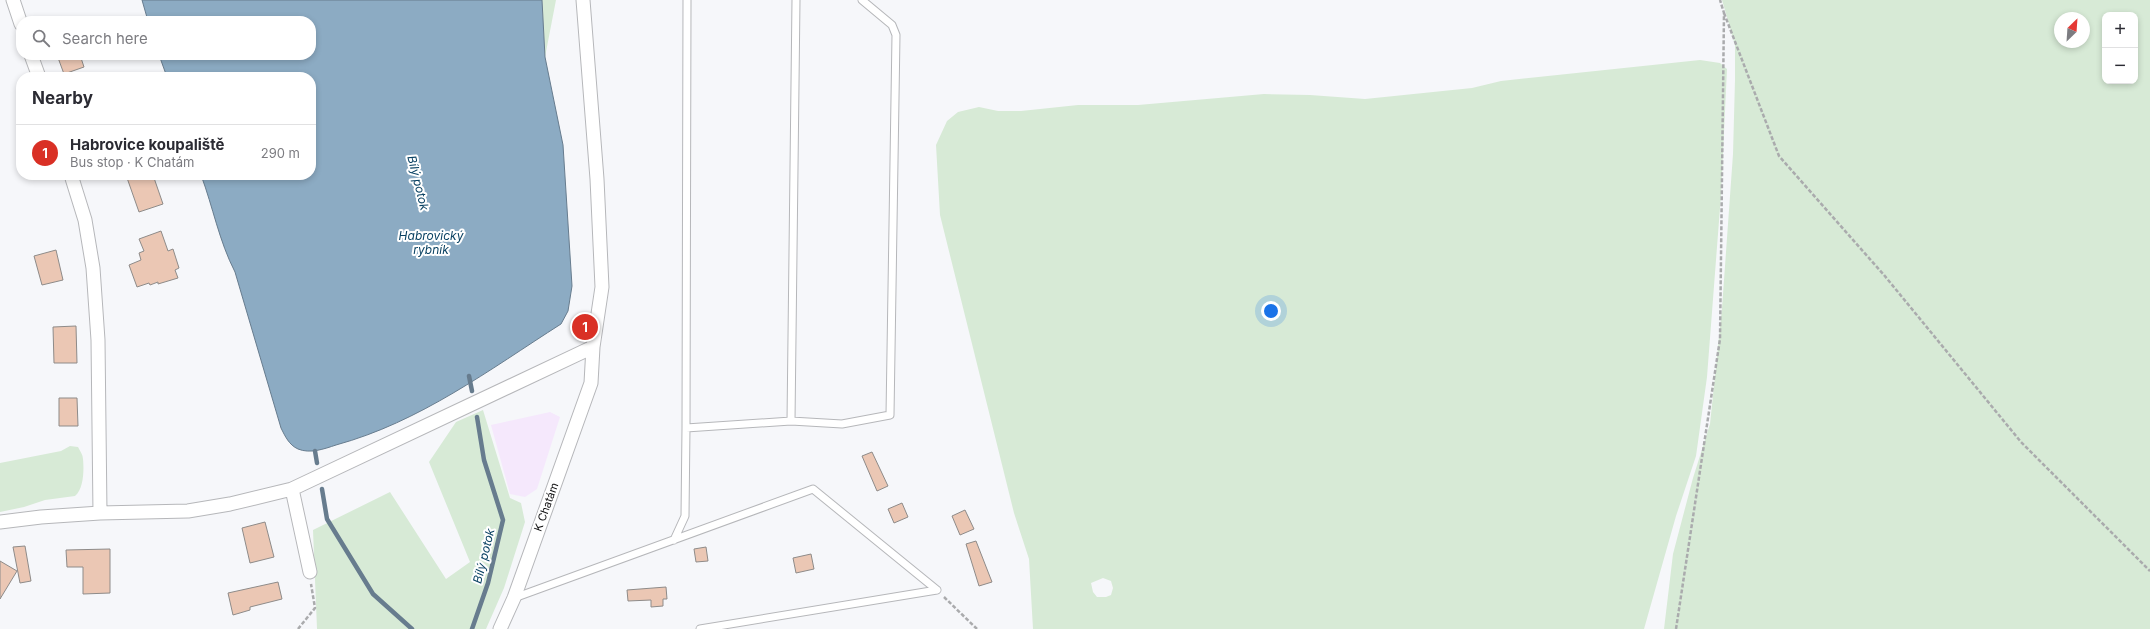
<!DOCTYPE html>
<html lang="en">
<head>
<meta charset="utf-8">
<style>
  body { margin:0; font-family:Inter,sans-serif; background:#f2f2f3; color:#2b2b33 }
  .controls { position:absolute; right:12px; top:12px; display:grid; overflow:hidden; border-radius:8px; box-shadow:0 2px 6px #0003 }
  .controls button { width:36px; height:36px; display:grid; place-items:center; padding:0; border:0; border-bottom:1px solid #e1e1e2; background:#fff; color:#2b2b33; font:20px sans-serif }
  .compass { position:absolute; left:2054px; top:12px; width:36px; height:36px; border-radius:50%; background:#fff; box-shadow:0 2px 6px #0003; rotate:25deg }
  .you { position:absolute; left:1271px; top:311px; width:14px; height:14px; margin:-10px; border:3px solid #fff; border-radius:50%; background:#1a73e8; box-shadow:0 0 0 6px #1a73e833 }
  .badge { display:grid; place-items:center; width:26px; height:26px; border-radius:50%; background:#d93025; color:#fff; font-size:13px; font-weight:700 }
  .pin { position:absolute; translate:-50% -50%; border:2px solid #fff; box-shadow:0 1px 4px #0006 }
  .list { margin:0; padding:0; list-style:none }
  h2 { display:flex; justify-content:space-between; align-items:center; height:52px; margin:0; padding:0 16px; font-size:17px }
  h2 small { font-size:13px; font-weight:400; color:#7c7c81 }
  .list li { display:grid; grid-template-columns:26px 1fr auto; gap:12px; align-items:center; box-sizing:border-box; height:56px; padding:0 16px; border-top:1px solid #e1e1e2 }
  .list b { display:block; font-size:15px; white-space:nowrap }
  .list p { margin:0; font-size:13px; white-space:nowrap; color:#7c7c81 }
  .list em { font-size:13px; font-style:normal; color:#7c7c81 }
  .icon { flex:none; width:22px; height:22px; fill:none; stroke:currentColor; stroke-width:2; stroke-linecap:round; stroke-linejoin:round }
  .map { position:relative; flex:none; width:2150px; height:629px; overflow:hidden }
  .search { position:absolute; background:#fff; box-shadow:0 2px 6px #0003; left:16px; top:16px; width:300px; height:44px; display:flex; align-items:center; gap:10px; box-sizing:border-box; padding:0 14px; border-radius:16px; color:#7c7c81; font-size:15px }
  .panel { position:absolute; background:#fff; box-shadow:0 2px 6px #0003; left:16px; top:72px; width:300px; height:108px; border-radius:16px }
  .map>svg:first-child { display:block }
  .industrial { fill:#f5e8fc }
  .green { fill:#d7ead6; fill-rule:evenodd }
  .water { fill:#8cabc3; stroke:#677c8e }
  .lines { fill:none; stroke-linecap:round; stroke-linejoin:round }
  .stream { stroke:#677c8e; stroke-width:4.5 }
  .building { fill:#ebc7b4; stroke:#8e8b89 }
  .service-casing { stroke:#b6b7ba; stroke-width:9 }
  .minor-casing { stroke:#b6b7ba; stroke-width:15 }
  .path { stroke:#aaabad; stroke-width:2.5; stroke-dasharray:4 2; stroke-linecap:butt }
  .service { stroke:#fff; stroke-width:7 }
  .minor { stroke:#fff; stroke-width:13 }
  .labels { text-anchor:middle; stroke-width:4; stroke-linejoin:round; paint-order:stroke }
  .street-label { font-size:11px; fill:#101011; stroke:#fff }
  .water-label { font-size:12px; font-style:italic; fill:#094162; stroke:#fff }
</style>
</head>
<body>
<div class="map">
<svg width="2150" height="629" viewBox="0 0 2150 629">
  <rect width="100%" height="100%" fill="#f6f7fa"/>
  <path class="industrial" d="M550,412L560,417L537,489L525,497L510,494L491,425Z"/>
  <path class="green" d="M542,0H556L545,57Z
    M1722,0H2150V629H1664L1673,554L1693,478L1710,424L1722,308L1733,154L1735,80V45ZM2105,15H2135V81H2105ZM2060,18H2084V42H2060Z
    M1700,60L1720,63L1727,69L1721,195L1707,377L1696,456L1676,516L1644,629H1033L1029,559L1014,513L940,215L936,145L947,121L958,112L979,107L998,111H1021L1078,105H1138L1264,94L1310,95L1365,99L1472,88L1501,81ZM1103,578L1111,581L1113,588L1111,595L1106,597H1097L1093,592L1091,583Z
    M483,410L510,498L521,503L525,522L504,588L486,629H317L313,530L390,492L446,579L470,562L429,462L456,422Z
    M70,446L78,447C80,451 83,455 83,459C84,469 84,489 75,496L45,500L24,507L0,512V463L61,451Z"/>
  <path class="water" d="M142,0H542L545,57L563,145L572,286L568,311L561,324C489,370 420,422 336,445C324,449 310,454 298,449C289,445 285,436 281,428L235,272C219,241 213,207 201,175H311V77H167L159,55H311V21H148Z"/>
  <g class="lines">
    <path class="stream" d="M469,376L472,391
      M315,451L317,463
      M322,489L327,519L373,594L412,629
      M472,629L488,583L503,520L484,460L477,417"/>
  </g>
  <path class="building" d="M57,55H80L84,67L64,74Z
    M126,175H153L163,204L139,212Z
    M161,231L168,251L173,249L179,268L175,270L178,278L158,284V282L150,285L149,283L137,287L129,265L141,260L139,253L144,251L139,239Z
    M56,250L63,280L42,285L34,256Z
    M76,326L77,363H54L53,327Z
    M59,398H77L78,426H59Z
    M872,452L888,486L877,491L862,456Z
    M902,503L908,517L894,523L888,509Z
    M965,510L974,529L960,535L952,516Z
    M265,522L274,557L250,563L242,528Z
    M976,541L992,582L979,586L966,544Z
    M25,546L31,581L20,583L13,547Z
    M706,547L708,561L696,562L694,549Z
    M110,549V593L83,594V567H67L66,550Z
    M811,554L814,569L796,573L793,558Z
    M0,561L17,571L0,599Z
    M278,582L282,599L250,607V610L233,615L228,593Z
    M666,587L667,599H663V606L651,607V600L628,601L627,590Z"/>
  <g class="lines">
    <defs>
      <path id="service" d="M791,421L796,0
        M686,428L687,0
        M674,540L685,516L686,428L791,421L842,424L890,415L896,35L892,25L862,0
        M514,598L813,489L937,590
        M700,629L937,590"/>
      <path id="minor" d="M13,0L21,24
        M31,55L39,77
        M71,175L85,220L93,268L98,340L100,513
        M0,522L41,517L100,513L188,511L230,504L292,489
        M310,572L292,489L593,347
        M500,629L514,598L591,383L593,347L602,287L597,179L583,0"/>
    </defs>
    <use href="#service" class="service-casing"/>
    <use href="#minor" class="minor-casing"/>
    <path class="path" d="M1724,13L1779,156L1884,275L2021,442L2150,571
      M944,597L977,629
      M298,629L315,608L311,584
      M1676,629L1720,339L1724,13L1720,0"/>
    <use href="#service" class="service"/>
    <use href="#minor" class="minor"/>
  </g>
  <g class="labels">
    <g class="street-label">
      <text transform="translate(546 507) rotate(-70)" y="4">K Chatám</text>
    </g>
    <g class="water-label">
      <text transform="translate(418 183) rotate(76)" y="4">Bílý potok</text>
      <text x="431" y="240">Habrovický<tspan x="431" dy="14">rybník</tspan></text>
      <text transform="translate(484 556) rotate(-76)" y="4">Bílý potok</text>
    </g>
  </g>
</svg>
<div class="controls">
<button>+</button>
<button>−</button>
</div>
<svg class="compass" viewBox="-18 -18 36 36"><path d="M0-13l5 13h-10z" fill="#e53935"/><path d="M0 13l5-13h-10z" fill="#7c7c81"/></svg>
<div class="you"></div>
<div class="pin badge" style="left:585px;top:327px">1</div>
<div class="search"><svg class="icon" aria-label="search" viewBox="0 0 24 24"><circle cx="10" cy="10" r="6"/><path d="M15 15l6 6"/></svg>Search here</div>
<section class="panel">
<h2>Nearby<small></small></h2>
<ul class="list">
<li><span class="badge">1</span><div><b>Habrovice koupaliště</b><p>Bus stop · K Chatám</p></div><em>290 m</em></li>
</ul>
</section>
</div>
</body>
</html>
